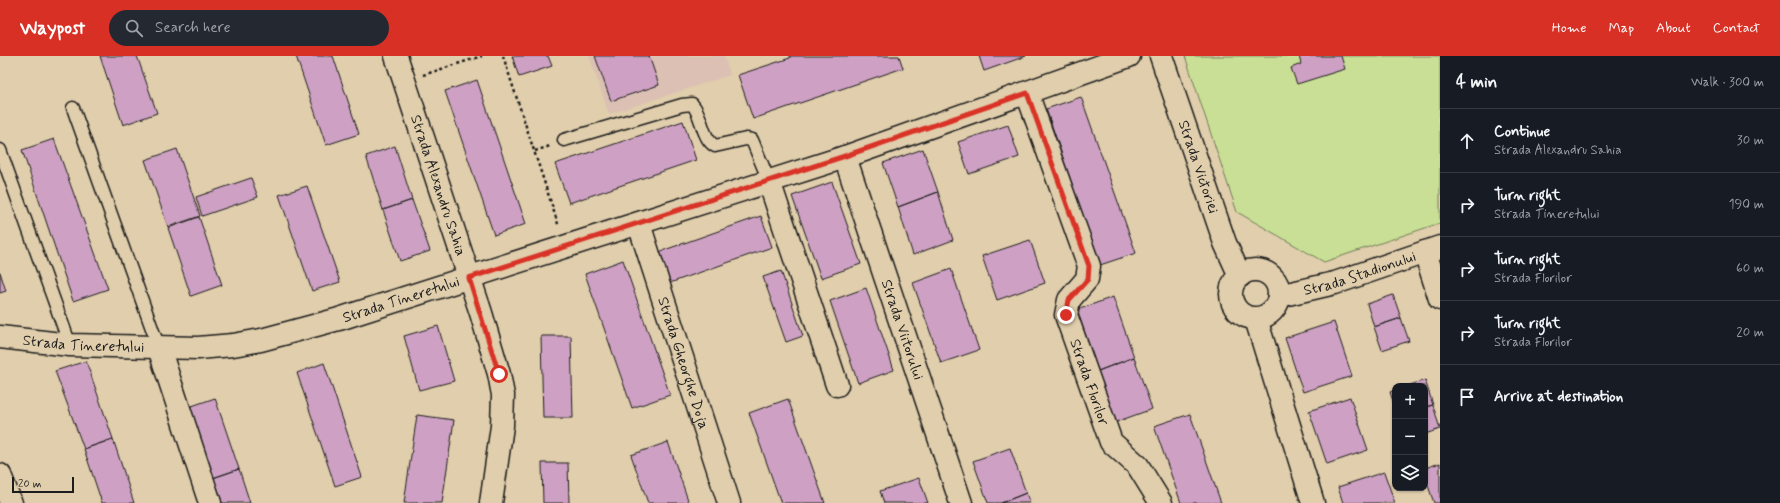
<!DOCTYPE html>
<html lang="en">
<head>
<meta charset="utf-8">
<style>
  body { margin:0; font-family:Mynerve,sans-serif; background:#242831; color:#f1f3f6 }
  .controls { position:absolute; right:12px; bottom:12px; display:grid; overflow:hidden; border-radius:8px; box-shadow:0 1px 3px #0004 }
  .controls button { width:36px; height:36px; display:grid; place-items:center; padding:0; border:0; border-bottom:1px solid #363941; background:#171b24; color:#f1f3f6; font:20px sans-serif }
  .scale { position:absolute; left:12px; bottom:10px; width:62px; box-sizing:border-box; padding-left:4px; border:2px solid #1c1c1c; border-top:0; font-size:11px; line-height:14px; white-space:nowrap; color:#1c1c1c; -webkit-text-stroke:3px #e0ceac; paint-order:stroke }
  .stop { position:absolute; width:12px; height:12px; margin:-9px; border:3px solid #d93025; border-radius:50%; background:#fff }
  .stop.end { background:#d93025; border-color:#fff; box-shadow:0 1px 4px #0008 }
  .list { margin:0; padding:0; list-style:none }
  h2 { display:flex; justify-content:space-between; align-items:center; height:52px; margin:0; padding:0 16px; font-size:17px }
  h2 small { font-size:13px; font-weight:400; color:#9ea1a6 }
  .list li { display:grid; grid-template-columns:26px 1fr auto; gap:12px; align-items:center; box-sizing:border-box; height:64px; padding:0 16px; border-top:1px solid #363941 }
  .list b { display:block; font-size:15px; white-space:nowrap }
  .list p { margin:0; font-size:13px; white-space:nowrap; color:#9ea1a6 }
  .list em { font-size:13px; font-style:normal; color:#9ea1a6 }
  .icon { flex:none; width:22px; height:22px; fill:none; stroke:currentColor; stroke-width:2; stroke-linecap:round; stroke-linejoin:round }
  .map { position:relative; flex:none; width:1440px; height:447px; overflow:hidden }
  header { display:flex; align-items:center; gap:24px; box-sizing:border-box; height:56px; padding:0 20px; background:#d93025; color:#fff }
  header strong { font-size:19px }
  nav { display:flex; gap:22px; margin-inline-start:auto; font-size:14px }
  .search { width:280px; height:36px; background:#242831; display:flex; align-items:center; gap:10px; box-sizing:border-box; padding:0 14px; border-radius:22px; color:#9ea1a6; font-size:15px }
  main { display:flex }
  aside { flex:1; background:#171b24 }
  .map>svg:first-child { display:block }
  .built { fill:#dbc0b3 }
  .green { fill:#c8df95; stroke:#727e58 }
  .building { fill:#cea1c4; stroke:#1c1c1c }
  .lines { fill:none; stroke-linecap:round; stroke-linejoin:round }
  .service-casing { stroke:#1c1c1c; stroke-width:15 }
  .minor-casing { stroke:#1c1c1c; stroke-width:25 }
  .tertiary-casing { stroke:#1c1c1c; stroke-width:25 }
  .secondary-casing { stroke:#1c1c1c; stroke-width:25 }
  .path { stroke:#1c1c1c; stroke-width:2.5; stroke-dasharray:3 3; stroke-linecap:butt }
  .service { stroke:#e0ceac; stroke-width:12 }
  .minor { stroke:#e0ceac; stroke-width:22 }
  .tertiary { stroke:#e0ceac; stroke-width:22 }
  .secondary { stroke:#e0ceac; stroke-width:22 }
  .route { stroke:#d93025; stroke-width:5 }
  .labels { text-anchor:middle; stroke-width:3; stroke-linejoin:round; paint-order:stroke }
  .street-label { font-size:15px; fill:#1c1c1c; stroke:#e0ceac }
</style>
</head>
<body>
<header>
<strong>Waypost</strong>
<div class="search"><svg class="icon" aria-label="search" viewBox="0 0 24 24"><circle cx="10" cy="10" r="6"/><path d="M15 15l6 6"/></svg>Search here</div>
<nav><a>Home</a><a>Map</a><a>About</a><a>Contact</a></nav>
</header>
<main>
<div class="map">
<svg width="1440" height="447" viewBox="0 0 1440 447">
  <rect width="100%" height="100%" fill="#e0ceac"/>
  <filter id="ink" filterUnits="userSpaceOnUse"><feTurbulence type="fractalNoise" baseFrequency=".025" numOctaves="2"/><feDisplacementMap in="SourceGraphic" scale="8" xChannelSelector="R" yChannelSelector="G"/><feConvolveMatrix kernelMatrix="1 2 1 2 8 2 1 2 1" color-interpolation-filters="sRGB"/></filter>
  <g filter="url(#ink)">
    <path class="built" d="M589,0H724L730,19L609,58Z"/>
    <path class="green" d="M1185,0H1440V167L1324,206L1237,156Z"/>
    <path class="building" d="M100,0H137L157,57L123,69Z
      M296,0H333L359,78L326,89Z
      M512,0H548L552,10L519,21Z
      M595,0H649L659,29L611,45Z
      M790,0H899L903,12L753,63L738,19L790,2Z
      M979,0H1026L984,15Z
      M1299,0H1341L1345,13L1297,28L1291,12L1301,8Z
      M477,24L526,168L494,179L445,35Z
      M1081,41L1136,197L1100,209L1046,53Z
      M683,65L696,104L569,147L555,108Z
      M1008,69L1019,101L969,118L958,86Z
      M54,83L108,233L73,245L22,94Z
      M395,90L412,144L383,154L366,100Z
      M177,93L200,160L168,171L145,104Z
      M923,93L938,136L898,151L883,107Z
      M251,122L258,141L202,160L196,141Z
      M832,126L861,208L821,222L792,140Z
      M307,130L340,226L312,235L279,139Z
      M938,136L953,184L913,199L898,151Z
      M412,144L430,195L400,205L383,154Z
      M761,160L772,191L667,228L656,197Z
      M199,161L222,229L191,240L168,172Z
      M1030,184L1045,227L997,244L982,200Z
      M623,204L670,339L632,352L585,218Z
      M951,213L979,294L941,307L913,227Z
      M781,215L803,280L786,286L763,221Z
      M0,216L6,235L0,237Z
      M866,232L894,314L858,327L830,245Z
      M1393,239L1401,262L1374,271L1367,248Z
      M1113,241L1134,301L1098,315L1077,254Z
      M1401,262L1409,285L1382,294L1374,271Z
      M1334,266L1352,320L1303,336L1285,282Z
      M438,270L454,325L419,334L404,280Z
      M541,280H571L573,362H543Z
      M1134,301L1152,353L1116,366L1098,315Z
      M86,305L113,383L84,393L55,315Z
      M324,307L362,421L335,430L297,317Z
      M1425,324L1433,349L1425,351V330H1407Z
      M1395,334V351L1390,336Z
      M1350,341L1368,394L1327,408L1309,355Z
      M215,342L239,413L210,423L186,352Z
      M788,343L825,447H781L749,357Z
      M1433,349L1440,373L1425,378V351Z
      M1190,358L1221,447H1181L1154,370Z
      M417,359L454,364L442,447H404Z
      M113,383L134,447H102L84,393Z
      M668,386L689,447H648L631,399Z
      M1010,392L1026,437L1001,447H988L973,405Z
      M542,407H568L569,447H543Z
      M1440,407V447H1434L1425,421V412Z
      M239,413L250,447H218L210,423Z
      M1384,416L1395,447H1343L1338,431Z
      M919,422L928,447H884L880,435Z
      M1026,437L1030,447H1001Z"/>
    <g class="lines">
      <defs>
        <path id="service" d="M73,52L159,292
          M564,84L682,49L692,48C703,60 701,81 715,90L746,83L752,84L769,125
          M0,94L70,289"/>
        <g id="minor">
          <path id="s1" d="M396,0L481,257L499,318L503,339L502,370L491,447"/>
          <path id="s2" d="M1027,37L1089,210L1087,223L1069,244L1066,259L1111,386L1138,410L1161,447"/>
          <path id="s3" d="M845,101L961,447"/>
          <path d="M769,125L837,329"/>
          <path id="s4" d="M639,168L729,447"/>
          <path d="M1425,196L1440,243"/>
          <path d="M1256,263L1313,447"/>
          <path d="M159,292L210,447"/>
        </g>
        <g id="tertiary">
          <path id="s5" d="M0,281L70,289L198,292L233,289L261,284L339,263L845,101L1129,0"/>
          <path d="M0,419L11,447"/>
        </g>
        <g id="secondary">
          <path id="s6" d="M1161,0L1225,187L1240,220"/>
          <circle cx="1255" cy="238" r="24"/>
          <path id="s7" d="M1279,240L1335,227L1440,191"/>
        </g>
      </defs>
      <use href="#service" class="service-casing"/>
      <use href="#minor" class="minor-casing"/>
      <use href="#tertiary" class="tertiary-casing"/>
      <use href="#secondary" class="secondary-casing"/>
      <path class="path" d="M503,0L559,171
        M423,19L482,0
        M535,95L550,90"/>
      <use href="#service" class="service"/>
      <use href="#minor" class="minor"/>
      <use href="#tertiary" class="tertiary"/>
      <use href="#secondary" class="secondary"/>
    </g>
  </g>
  <g class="lines" filter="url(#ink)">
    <path class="route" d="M499,318L469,222L845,100L1027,37L1089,210L1088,223L1069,244L1066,259"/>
  </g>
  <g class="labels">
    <g class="street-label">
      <text dy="5" stroke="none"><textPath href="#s6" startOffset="117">Strada Victoriei</textPath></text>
      <text dy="5" stroke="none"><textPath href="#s1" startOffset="136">Strada Alexandru Sahia</textPath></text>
      <text dy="5" stroke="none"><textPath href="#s7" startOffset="84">Strada Stadionului</textPath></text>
      <text dy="5" stroke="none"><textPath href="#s5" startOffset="408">Strada Tineretului</textPath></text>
      <text dy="5" stroke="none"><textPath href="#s3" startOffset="182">Strada Viitorului</textPath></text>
      <text dy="5" stroke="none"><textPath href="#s5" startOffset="84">Strada Tineretului</textPath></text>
      <text dy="5" stroke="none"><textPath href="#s4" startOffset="146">Strada Gheorghe Doja</textPath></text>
      <text dy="5" stroke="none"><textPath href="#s2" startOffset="311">Strada Florilor</textPath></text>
    </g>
  </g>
</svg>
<div class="controls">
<button>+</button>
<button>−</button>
<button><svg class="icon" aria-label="layers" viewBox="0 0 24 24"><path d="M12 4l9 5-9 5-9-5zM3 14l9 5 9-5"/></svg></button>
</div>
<div class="scale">20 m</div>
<div class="stop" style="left:499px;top:318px"></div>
<div class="stop end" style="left:1066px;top:259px"></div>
</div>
<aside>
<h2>4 min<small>Walk · 300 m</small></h2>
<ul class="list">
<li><svg class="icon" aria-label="ahead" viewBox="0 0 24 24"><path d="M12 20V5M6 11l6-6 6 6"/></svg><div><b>Continue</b><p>Strada Alexandru Sahia</p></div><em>30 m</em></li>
<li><svg class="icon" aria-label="right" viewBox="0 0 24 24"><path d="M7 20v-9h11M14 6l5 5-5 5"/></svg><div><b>Turn right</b><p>Strada Tineretului</p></div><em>190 m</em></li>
<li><svg class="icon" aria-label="right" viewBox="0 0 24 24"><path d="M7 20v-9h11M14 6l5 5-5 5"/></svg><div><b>Turn right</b><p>Strada Florilor</p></div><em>60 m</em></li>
<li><svg class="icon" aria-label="right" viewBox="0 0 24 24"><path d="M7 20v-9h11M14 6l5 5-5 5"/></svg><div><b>Turn right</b><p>Strada Florilor</p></div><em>20 m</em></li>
<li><svg class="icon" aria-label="arrive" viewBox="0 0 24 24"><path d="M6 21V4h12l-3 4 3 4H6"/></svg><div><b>Arrive at destination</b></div></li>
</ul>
</aside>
</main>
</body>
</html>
